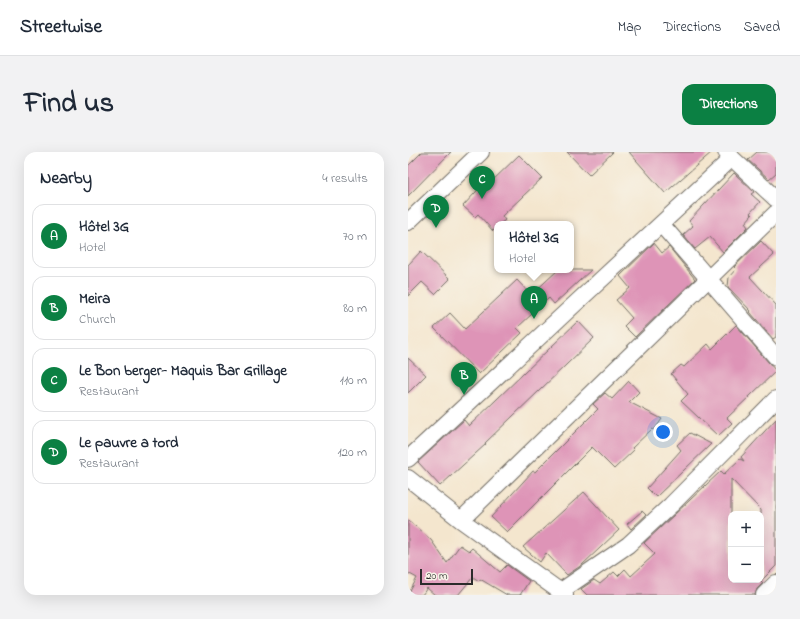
<!DOCTYPE html>
<html lang="en">
<head>
<meta charset="utf-8">
<style>
  body { margin:0; font-family:"Indie Flower",sans-serif; background:#f2f2f3; color:#1f2937 }
  .controls { position:absolute; right:12px; bottom:12px; display:grid; overflow:hidden; border-radius:8px; box-shadow:0 4px 16px #0002 }
  .controls button { width:36px; height:36px; display:grid; place-items:center; padding:0; border:0; border-bottom:1px solid #e0e1e3; background:#fff; color:#1f2937; font:20px sans-serif }
  .scale { position:absolute; left:12px; bottom:10px; width:53px; box-sizing:border-box; padding-left:4px; border:2px solid #2b2b2b; border-top:0; font-size:11px; line-height:14px; white-space:nowrap; color:#2b2b2b; -webkit-text-stroke:3px #f7f3e8; paint-order:stroke }
  .you { position:absolute; left:255px; top:280px; width:14px; height:14px; margin:-10px; border:3px solid #fff; border-radius:50%; background:#1a73e8; box-shadow:0 0 0 6px #1a73e833 }
  .badge { display:grid; place-items:center; width:26px; height:26px; border-radius:50%; background:#0b8043; color:#fff; font-size:13px; font-weight:700 }
  .pin { position:absolute; translate:-50% -33px; filter:drop-shadow(0 1px 2px #0008) }
  .pin::after { content:''; position:absolute; top:21px; width:14px; height:12px; background:inherit; clip-path:polygon(0 0,100% 0,50% 100%) }
  .popup { position:absolute; left:86px; top:69px; width:80px; height:52px; box-sizing:border-box; display:grid; place-content:center; border-radius:8px; background:#fff; filter:drop-shadow(0 1px 3px #0005); font-size:13px; white-space:nowrap; color:#747a83 }
  .popup b { font-size:15px; color:#1f2937 }
  .popup::after { content:''; position:absolute; left:50%; top:100%; margin-left:-8px; border:8px solid transparent; border-top-color:#fff }
  .list { margin:0; padding:0; list-style:none }
  h2 { display:flex; justify-content:space-between; align-items:center; height:52px; margin:0; padding:0 16px; font-size:17px }
  h2 small { font-size:13px; font-weight:400; color:#747a83 }
  .list li { display:grid; grid-template-columns:26px 1fr auto; gap:12px; align-items:center; box-sizing:border-box; height:64px; margin:0 8px 8px; padding:0 8px; border:1px solid #e0e1e3; border-radius:12px }
  .list b { display:block; font-size:15px; white-space:nowrap }
  .list p { margin:0; font-size:13px; white-space:nowrap; color:#747a83 }
  .list em { font-size:13px; font-style:normal; color:#747a83 }
  .map { position:relative; flex:none; width:368px; height:443px; overflow:hidden; border-radius:12px }
  header { display:flex; align-items:center; gap:24px; box-sizing:border-box; height:56px; padding:0 20px; background:#fff; border-bottom:1px solid #e0e1e3 }
  header strong { font-size:19px }
  nav { display:flex; gap:22px; margin-inline-start:auto; font-size:14px }
  .intro { display:flex; align-items:center; justify-content:space-between; box-sizing:border-box; height:96px; padding:0 24px }
  h1 { margin:0; font-size:28px }
  .button { padding:10px 18px; border-radius:12px; background:#0b8043; color:#fff; font-size:14px; font-weight:700 }
  main { display:flex; gap:24px; padding:0 24px }
  aside { flex:1; background:#fff; border-radius:12px; box-shadow:0 4px 16px #0002 }
  .map>svg:first-child { display:block }
  .building { fill:#de94b7 }
  .lines { fill:none; stroke-linecap:round; stroke-linejoin:round }
  .street-casing { stroke:#716c64; stroke-width:18 }
  .street { stroke:#fff; stroke-width:16 }
</style>
</head>
<body>
<header>
<strong>Streetwise</strong>
<nav><a>Map</a><a>Directions</a><a>Saved</a></nav>
</header>
<div class="intro"><h1>Find us</h1><a class="button">Directions</a></div>
<main>
<aside>
<h2>Nearby<small>4 results</small></h2>
<ul class="list">
<li><span class="badge">A</span><div><b>Hôtel 3G</b><p>Hotel</p></div><em>70 m</em></li>
<li><span class="badge">B</span><div><b>Meira</b><p>Church</p></div><em>80 m</em></li>
<li><span class="badge">C</span><div><b>Le Bon berger- Maquis Bar Grillage</b><p>Restaurant</p></div><em>110 m</em></li>
<li><span class="badge">D</span><div><b>Le pauvre a tord</b><p>Restaurant</p></div><em>120 m</em></li>
</ul>
</aside>
<div class="map">
<svg width="368" height="443" viewBox="0 0 368 443">
  <rect width="100%" height="100%" fill="#f7f3e8"/>
  <filter id="ink" filterUnits="userSpaceOnUse"><feTurbulence type="fractalNoise" baseFrequency=".025" numOctaves="2"/><feDisplacementMap in="SourceGraphic" scale="8" xChannelSelector="R" yChannelSelector="G"/><feConvolveMatrix kernelMatrix="1 2 1 2 8 2 1 2 1" color-interpolation-filters="sRGB"/></filter>
  <filter id="wash" filterUnits="userSpaceOnUse"><feTurbulence type="fractalNoise" baseFrequency=".012" numOctaves="4" result="noise"/><feDisplacementMap in="SourceGraphic" scale="16" xChannelSelector="R" yChannelSelector="G"/><feGaussianBlur stdDeviation="0.9" result="paint"/><feColorMatrix in="noise" values="0 0 0 0 0 0 0 0 0 0 0 0 0 0 0 0 0 1.4 0 .05"/><feComposite in="paint" operator="in"/></filter>
  <g filter="url(#wash)">
    <rect width="100%" height="100%" fill="#f4e6ce"/>
    <g id="blocks">
      <path class="building" d="M14,0H43L0,44V14Z
        M159,0H205L181,23Z
        M221,0H304L257,41Z
        M349,0H363L368,6V21L361,27L340,8Z
        M111,3L134,26L94,64L97,68L92,72H89V75L85,79L70,62L67,65L55,54L78,29L81,32Z
        M326,21L346,40L343,42L352,50L342,61L344,63L337,71L340,75L315,100L302,85L287,97L275,83L285,74L281,69Z
        M353,89L366,103L342,125L368,153V185L365,187L342,160L343,159L320,135L321,125L328,117L326,115Z
        M246,91L254,101L261,95L287,127L227,185L216,174L224,166L208,148L222,136L212,124Z
        M13,99L42,127L27,142L14,130L0,144V113Z
        M150,118H183L146,152L141,146L109,176L114,181L71,222L26,176L42,161L57,177L109,128L123,143Z
        M170,169L186,186L77,291L78,292L32,334L10,310L56,268L61,274Z
        M328,173L368,219L319,266L324,271L310,284L273,249L280,242L263,222L273,213L276,215L300,192L304,197Z
        M0,206L18,223L0,241Z
        M221,229L231,240L221,250L254,267L246,278L244,277L224,296L226,298L206,317L184,295L99,380L83,365L125,319L127,320L190,257L185,252L197,241L204,247Z
        M368,267V414L353,429V358L323,327V428H352L355,431L349,437L347,443H179L173,437L186,428L192,432L206,420L210,424L217,417L223,424L247,402L236,391L313,319L316,322L332,307L336,309L333,305Z
        M282,281L303,292L248,345L239,336L273,298L269,293Z
        M176,340L211,378L174,413L159,423L138,401L132,410L115,395Z
        M234,359L238,363L223,377L219,372Z
        M0,368L23,388L39,411L52,393L61,399L64,396L92,420L99,413L121,429L112,443H99L72,427L71,429L65,425L50,443H27L19,436L14,443H0L9,426L0,421Z"/>
    </g>
  </g>
  <g filter="url(#ink)">
    <use href="#blocks" fill-opacity="0" stroke="#716c64" stroke-width="1"/>
    <g class="lines">
      <defs>
        <path id="street" d="M324,6L368,47
          M0,70L73,0
          M253,72L368,205
          M0,307L324,6L318,0
          M0,326L53,368L157,443
          M53,368L368,61
          M153,439L220,393L263,353L368,247
          M356,443L368,431"/>
      </defs>
      <use href="#street" class="street-casing"/>
      <use href="#street" class="street"/>
    </g>
  </g>
</svg>
<div class="controls">
<button>+</button>
<button>−</button>
</div>
<div class="scale">20 m</div>
<div class="you"></div>
<div class="pin badge" style="left:126px;top:167px">A</div>
<div class="popup"><b>Hôtel 3G</b>Hotel</div>
<div class="pin badge" style="left:56px;top:243px">B</div>
<div class="pin badge" style="left:74px;top:47px">C</div>
<div class="pin badge" style="left:28px;top:76px">D</div>
</div>
</main>
</body>
</html>
